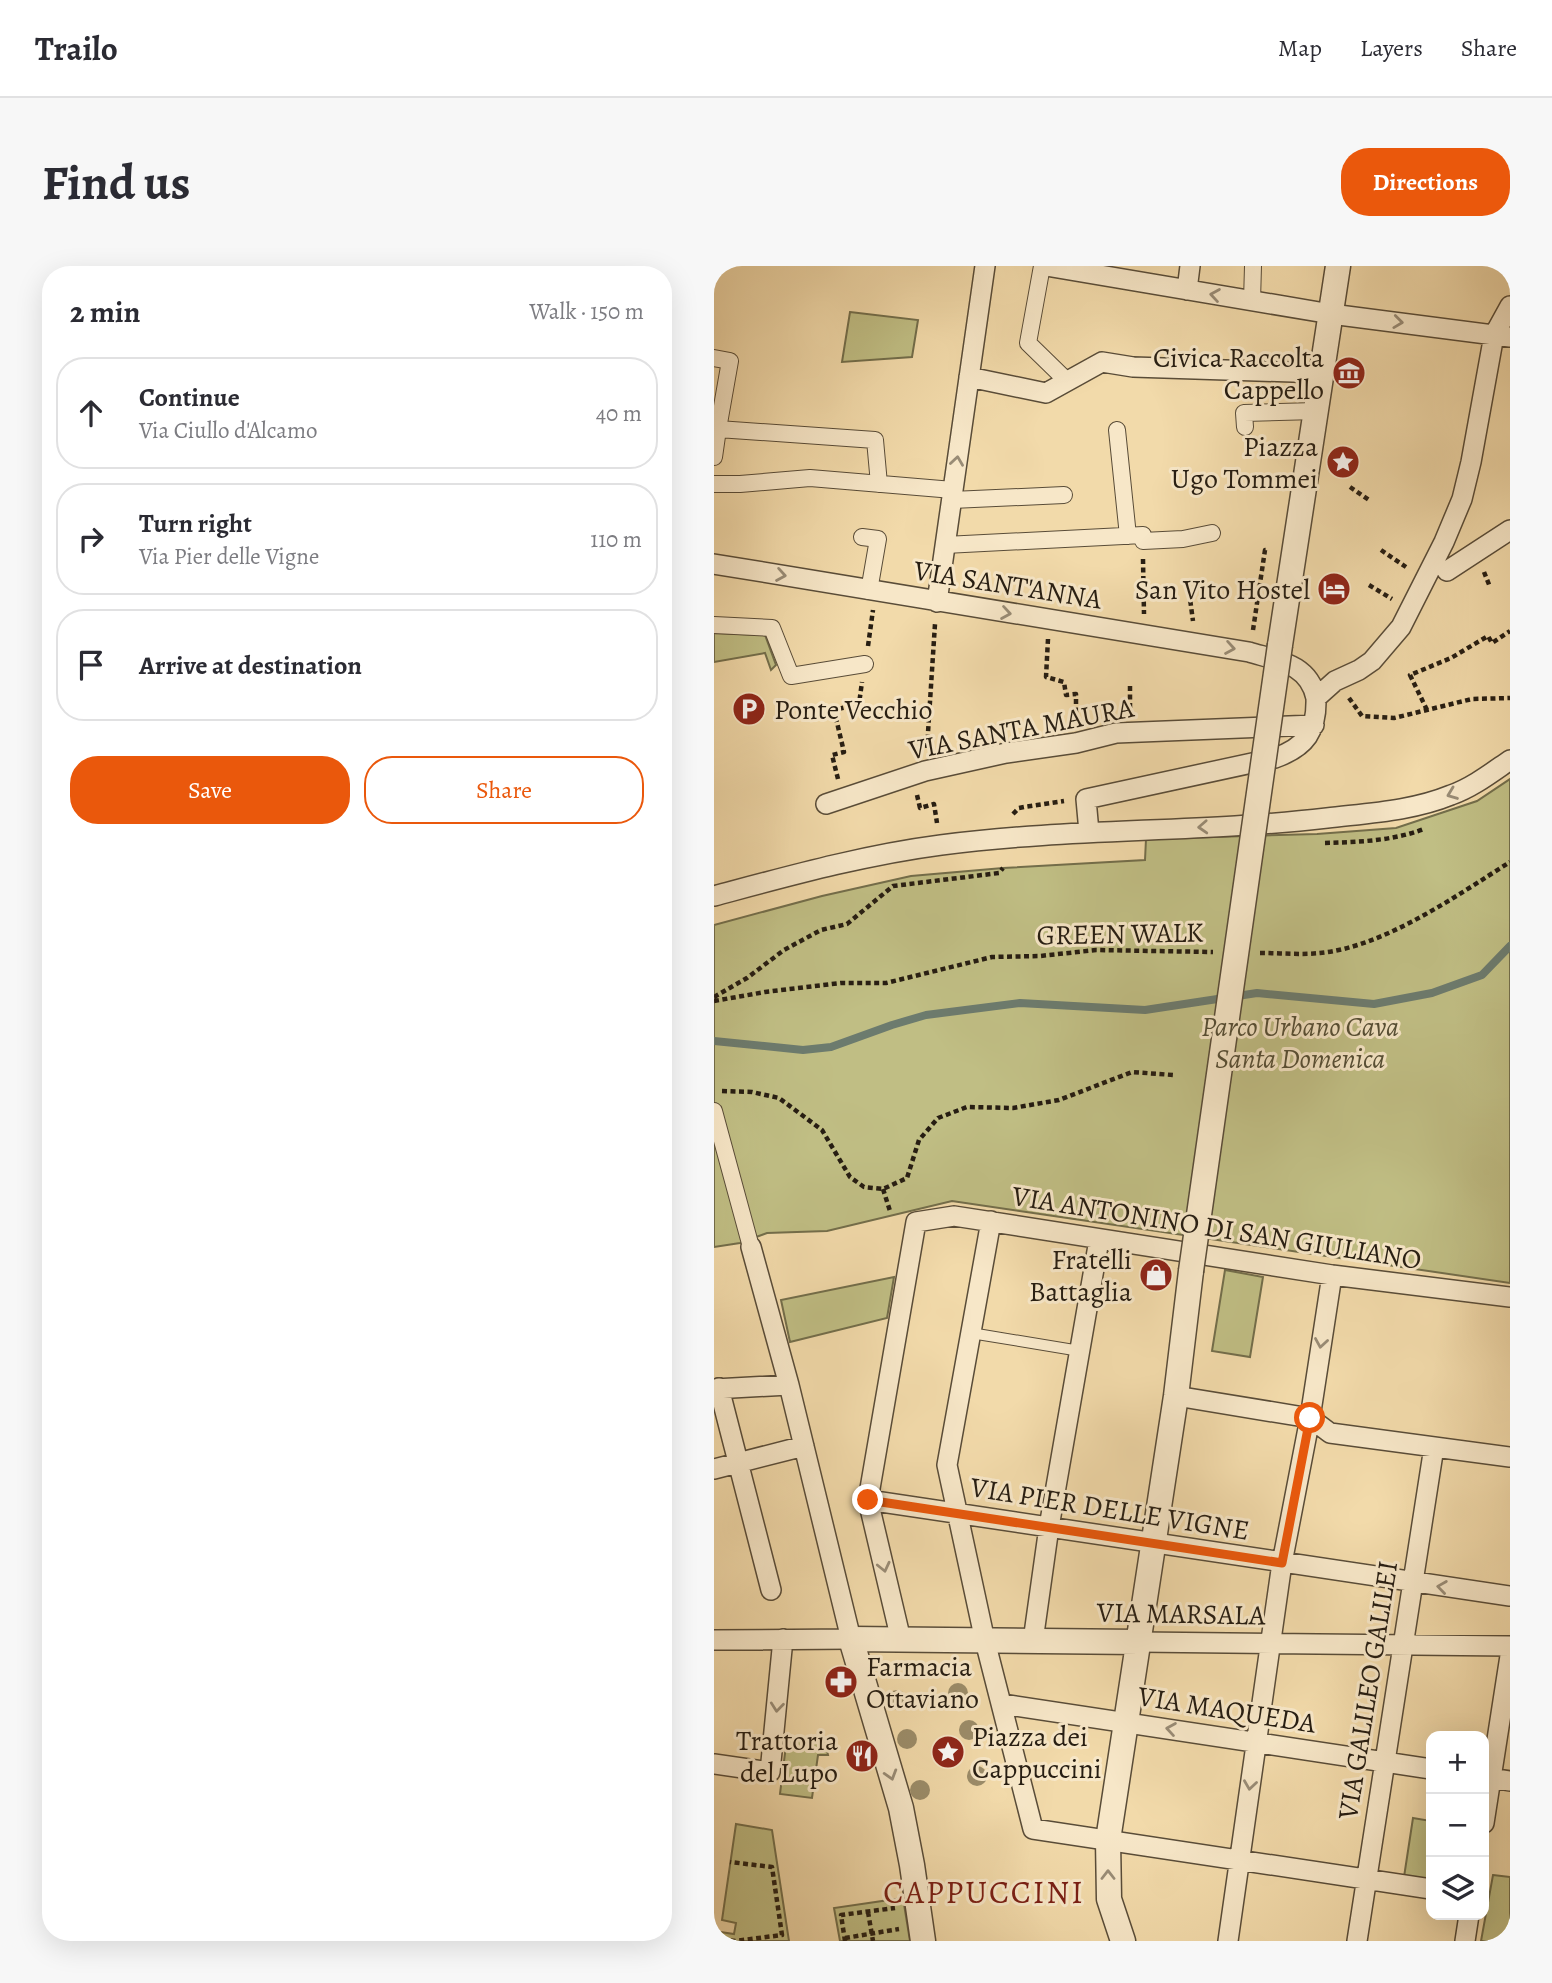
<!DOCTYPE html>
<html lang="en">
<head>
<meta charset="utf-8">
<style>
  body { margin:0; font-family:Alegreya,serif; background:#f7f7f7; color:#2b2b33 }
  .controls { position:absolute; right:21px; bottom:21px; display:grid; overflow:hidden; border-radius:14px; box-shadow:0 7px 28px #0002 }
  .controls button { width:63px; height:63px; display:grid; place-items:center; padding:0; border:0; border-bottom:2px solid #e1e1e2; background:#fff; color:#2b2b33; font:35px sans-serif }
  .stop { position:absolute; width:21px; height:21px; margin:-16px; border:5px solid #ea580c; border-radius:50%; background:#fff }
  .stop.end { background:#ea580c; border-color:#fff; box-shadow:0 2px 7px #0008 }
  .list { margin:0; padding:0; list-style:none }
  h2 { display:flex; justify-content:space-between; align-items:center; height:91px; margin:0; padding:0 28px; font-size:30px }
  h2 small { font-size:23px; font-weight:400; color:#7c7c81 }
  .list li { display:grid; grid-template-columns:46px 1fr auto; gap:21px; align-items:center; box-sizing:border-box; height:112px; margin:0 14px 14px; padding:0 14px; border:2px solid #e1e1e2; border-radius:28px }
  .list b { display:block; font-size:26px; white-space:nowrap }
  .list p { margin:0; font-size:23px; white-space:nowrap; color:#7c7c81 }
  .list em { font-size:23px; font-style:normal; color:#7c7c81 }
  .actions { display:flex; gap:14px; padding:21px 28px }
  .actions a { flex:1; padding:16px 0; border:2px solid #ea580c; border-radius:28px; text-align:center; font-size:24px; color:#ea580c }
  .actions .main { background:#ea580c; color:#fff }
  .icon { flex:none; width:38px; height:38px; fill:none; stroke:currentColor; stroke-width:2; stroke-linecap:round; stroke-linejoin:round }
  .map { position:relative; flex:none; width:796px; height:1675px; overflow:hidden; border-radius:28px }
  header { display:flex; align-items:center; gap:42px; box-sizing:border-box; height:98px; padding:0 35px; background:#fff; border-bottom:2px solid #e1e1e2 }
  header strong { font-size:33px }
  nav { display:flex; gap:38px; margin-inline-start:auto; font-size:24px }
  .intro { display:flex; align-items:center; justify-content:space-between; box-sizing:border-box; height:168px; padding:0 42px }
  h1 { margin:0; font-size:49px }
  .button { padding:18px 32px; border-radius:28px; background:#ea580c; color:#fff; font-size:24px; font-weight:700 }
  main { display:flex; gap:42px; padding:0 42px }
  aside { flex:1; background:#fff; border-radius:28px; box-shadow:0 7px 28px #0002 }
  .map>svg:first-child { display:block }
  .green { fill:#c0be84; stroke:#736e4b; stroke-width:2 }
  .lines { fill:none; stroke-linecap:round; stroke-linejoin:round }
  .stream { stroke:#6c7b6e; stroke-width:8 }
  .service-casing { stroke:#594c38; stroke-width:12 }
  .pedestrian-casing { stroke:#594c38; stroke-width:18 }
  .minor-casing { stroke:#594c38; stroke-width:22 }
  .tertiary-casing { stroke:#594c38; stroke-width:27 }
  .path { stroke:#261d12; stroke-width:4.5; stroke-dasharray:5 3.5; stroke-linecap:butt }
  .service { stroke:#f7e7c8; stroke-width:10 }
  .pedestrian { stroke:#f7e7c8; stroke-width:16 }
  .minor { stroke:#f7e7c8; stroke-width:19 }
  .tertiary { stroke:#f7e7c8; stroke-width:24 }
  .tertiary-bridge-casing { stroke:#594c38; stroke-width:27; stroke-linecap:butt }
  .tertiary-bridge { stroke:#f7e7c8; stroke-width:24 }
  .tree { fill:#9b8c69 }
  .oneway { stroke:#998c76 }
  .route { stroke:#ea580c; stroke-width:9 }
  .labels { text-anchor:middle; stroke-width:6; stroke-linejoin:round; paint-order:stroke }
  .poi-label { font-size:28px; fill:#261d12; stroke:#f7e7c8; text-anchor:end }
  .street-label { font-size:28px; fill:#261d12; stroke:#f7e7c8 }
  .park-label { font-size:28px; font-style:italic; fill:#544d34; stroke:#f7e7c8 }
  .quarter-label { font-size:32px; letter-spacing:2px; fill:#7a1f14; stroke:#f7e7c8 }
</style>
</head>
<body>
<header>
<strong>Trailo</strong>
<nav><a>Map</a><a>Layers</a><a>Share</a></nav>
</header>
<div class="intro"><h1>Find us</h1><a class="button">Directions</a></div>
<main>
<aside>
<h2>2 min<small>Walk · 150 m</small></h2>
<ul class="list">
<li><svg class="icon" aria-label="ahead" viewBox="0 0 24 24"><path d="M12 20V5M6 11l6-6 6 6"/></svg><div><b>Continue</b><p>Via Ciullo d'Alcamo</p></div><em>40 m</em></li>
<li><svg class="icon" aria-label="right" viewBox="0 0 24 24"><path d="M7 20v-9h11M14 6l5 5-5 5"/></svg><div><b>Turn right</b><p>Via Pier delle Vigne</p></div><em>110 m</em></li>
<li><svg class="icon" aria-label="arrive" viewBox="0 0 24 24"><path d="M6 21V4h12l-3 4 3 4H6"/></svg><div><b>Arrive at destination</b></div></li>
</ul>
<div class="actions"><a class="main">Save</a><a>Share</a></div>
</aside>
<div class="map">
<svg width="796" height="1675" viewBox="0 0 796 1675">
  <rect width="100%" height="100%" fill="#f2daaa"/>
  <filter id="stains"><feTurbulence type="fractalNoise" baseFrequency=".00286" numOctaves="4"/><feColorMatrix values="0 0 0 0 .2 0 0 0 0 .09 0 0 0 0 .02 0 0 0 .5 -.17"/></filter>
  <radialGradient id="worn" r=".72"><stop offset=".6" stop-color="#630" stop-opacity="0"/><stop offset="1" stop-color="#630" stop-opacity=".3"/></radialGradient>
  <path class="green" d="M136,46L204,54L198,91L128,96Z
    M0,367L51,369L62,399L57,404L51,387L0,396Z
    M796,513V1017L238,935L113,965L53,967L26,977L0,981V659L108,630L197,610L289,602L431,594L432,573L603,568L682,562L763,535Z
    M511,1004L549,1011L536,1091L498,1085Z
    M180,1011L173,1052L76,1076L67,1034Z
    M73,1471L110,1472L114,1489H104L98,1532L66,1528Z
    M699,1552L717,1555V1615L690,1611Z
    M22,1558L58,1564L75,1675H0V1665L20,1668L22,1657L8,1654Z
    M779,1609L796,1611V1675H767Z
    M189,1632L196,1675H126L120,1642Z"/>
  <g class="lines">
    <path class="stream" d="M0,775L89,784L117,781L178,759L212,749L306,737L431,744L543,727L660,738L718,727L768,709L796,680"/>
    <defs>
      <path id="service" d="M257,1067L366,1085"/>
      <path id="pedestrian" d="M328,0L314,77L353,115
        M538,35L539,0
        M0,92L16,95L4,163L161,174L165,218
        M531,161L530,147L602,145
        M0,164L4,163L0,191
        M403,164L414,270
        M0,218H26L96,212L239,224
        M238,234L350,229
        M148,271L164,273L155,325
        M231,279L429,269V275L469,273L498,267
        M0,359L58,362L77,410L151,398
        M0,845L37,981"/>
      <path id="minor" d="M332,0L617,48L796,71
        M473,24L476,0
        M255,111L332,127L388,96L419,101L608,107
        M0,298L535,386C565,395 595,398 602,432
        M733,305L796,264
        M223,336L271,0
        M112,538L211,505L292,487L362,477L402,467L600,459
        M375,566L372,533L561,492C592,481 603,465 602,432L621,415L645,404L658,395L687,361L730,276L748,233L757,196L780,69L796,40
        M0,630C75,610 150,589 227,579C355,562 485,567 613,552C655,547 698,545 737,529C759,521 777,507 796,494
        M277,955L233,1199L271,1375L319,1563L717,1623
        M5,1122L57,1324
        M0,1123L75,1119
        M462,1130L596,1152L616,1167L796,1191
        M0,1203L90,1180
        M154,1234L796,1330
        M0,1374L137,1373L75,1119L37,981
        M187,1374L154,1234L202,956L240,950L618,1009L796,1031
        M319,1375L335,1261L385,974
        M425,1376L796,1380
        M288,1438L717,1503
        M0,1498L56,1506L69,1373
        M770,1511L796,1515
        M770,1557L796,1390
        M514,1675L568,1297L596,1152L618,1009
        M643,1675L720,1181
        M751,1675L755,1649"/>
      <path id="tertiary" d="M566,379L624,0
        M209,1675L198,1599L187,1542L137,1373L425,1376
        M409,1675L395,1633L394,1574L462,1130L477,1005"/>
    </defs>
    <use href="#service" class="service-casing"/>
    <use href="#pedestrian" class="pedestrian-casing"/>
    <use href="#minor" class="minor-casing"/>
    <use href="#tertiary" class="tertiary-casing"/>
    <path class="path" d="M636,221L655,234
      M667,284L692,301
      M429,293L430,348
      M770,306L776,321
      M474,318L479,355
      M655,319L678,333
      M539,364L551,284H555
      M334,373L332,411L350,416L352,429L362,428V456
      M154,380L159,344
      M416,420V444
      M635,432L648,450L680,452L758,433L796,432
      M713,444L696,409L737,392L774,370L778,377L796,365
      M213,482L221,358
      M124,513L118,489L130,486L120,444L145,438L148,416
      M203,529L206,542L220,538L223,557
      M299,548L305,542L310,541L350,535
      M611,577C644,576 678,575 710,563
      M546,687C566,687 587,689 606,687C670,681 742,630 796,596
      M0,731L33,712L70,684L107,664L133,658L179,620L285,607L289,602
      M0,735L51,726L127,717H172L278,691L326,690L382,684L499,686
      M8,825L38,826L65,832L108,864L136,911L150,921L169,923L193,912L205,874L224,852L253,841L299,842L345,834L418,806L459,809
      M169,923L176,945
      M154,1646L159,1675
      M0,1672L21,1675L68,1669L58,1601L16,1596
      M131,1672L185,1663
      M131,1675L127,1649L181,1642"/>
    <use href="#service" class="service"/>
    <use href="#pedestrian" class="pedestrian"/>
    <use href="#minor" class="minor"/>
    <use href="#tertiary" class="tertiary"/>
    <defs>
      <path id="tertiary-bridge" d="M477,1005L566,379"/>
    </defs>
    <use href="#tertiary-bridge" class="tertiary-bridge-casing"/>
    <use href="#tertiary-bridge" class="tertiary-bridge"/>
  </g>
  <g class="tree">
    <circle cx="244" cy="1427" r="10"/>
    <circle cx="183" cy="1434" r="10"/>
    <circle cx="255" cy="1464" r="10"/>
    <circle cx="193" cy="1473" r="10"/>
    <circle cx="263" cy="1510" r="10"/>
    <circle cx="206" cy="1524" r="10"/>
  </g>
  <defs><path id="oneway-chevron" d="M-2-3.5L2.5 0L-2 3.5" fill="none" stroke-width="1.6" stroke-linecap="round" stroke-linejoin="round" transform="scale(1.75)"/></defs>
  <g class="oneway">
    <use href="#oneway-chevron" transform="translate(501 29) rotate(-171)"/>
    <use href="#oneway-chevron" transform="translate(684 56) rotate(7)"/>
    <use href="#oneway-chevron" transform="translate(243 195) rotate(-82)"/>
    <use href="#oneway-chevron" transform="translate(67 309) rotate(10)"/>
    <use href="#oneway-chevron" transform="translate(292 347) rotate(9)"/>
    <use href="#oneway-chevron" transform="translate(516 382) rotate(10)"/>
    <use href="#oneway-chevron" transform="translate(738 528) rotate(159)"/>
    <use href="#oneway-chevron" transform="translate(489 561) rotate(177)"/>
    <use href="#oneway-chevron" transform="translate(607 1077) rotate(99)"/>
    <use href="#oneway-chevron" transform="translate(170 1301) rotate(77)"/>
    <use href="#oneway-chevron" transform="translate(728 1321) rotate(-172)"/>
    <use href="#oneway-chevron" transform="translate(63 1441) rotate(96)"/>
    <use href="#oneway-chevron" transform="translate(457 1463) rotate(-171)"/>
    <use href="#oneway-chevron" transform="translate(177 1509) rotate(73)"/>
    <use href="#oneway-chevron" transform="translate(536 1519) rotate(98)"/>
    <use href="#oneway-chevron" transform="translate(394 1609) rotate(-90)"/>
  </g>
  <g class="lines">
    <path class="route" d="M154,1234L568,1297L596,1152"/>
  </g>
  <defs>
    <symbol id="museum-disc" viewBox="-11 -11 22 22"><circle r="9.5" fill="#8f2418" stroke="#f7e7c8"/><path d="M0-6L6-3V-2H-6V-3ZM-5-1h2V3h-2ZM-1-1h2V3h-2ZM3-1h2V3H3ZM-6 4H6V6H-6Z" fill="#fff"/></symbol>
    <symbol id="sight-disc" viewBox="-11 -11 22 22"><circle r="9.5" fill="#8f2418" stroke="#f7e7c8"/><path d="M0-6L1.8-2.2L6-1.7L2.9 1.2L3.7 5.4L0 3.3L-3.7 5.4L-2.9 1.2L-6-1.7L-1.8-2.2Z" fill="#fff"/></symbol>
    <symbol id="hotel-disc" viewBox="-11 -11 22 22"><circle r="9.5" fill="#8f2418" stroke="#f7e7c8"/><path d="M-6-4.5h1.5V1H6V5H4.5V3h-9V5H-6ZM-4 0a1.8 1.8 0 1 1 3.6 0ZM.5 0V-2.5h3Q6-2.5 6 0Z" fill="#fff"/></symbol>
    <symbol id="parking-disc" viewBox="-11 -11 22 22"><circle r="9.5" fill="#8f2418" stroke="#f7e7c8"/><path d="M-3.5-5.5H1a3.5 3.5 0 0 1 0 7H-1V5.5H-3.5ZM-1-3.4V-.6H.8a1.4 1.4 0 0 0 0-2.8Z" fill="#fff"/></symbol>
    <symbol id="shop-disc" viewBox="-11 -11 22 22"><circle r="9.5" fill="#8f2418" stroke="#f7e7c8"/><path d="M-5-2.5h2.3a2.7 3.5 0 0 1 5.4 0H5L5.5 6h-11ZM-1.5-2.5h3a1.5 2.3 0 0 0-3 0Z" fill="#fff"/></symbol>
    <symbol id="pharmacy-disc" viewBox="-11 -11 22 22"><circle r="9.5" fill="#8f2418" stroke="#f7e7c8"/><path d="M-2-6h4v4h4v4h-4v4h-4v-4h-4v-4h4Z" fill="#fff"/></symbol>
    <symbol id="restaurant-disc" viewBox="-11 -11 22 22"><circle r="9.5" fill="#8f2418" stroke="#f7e7c8"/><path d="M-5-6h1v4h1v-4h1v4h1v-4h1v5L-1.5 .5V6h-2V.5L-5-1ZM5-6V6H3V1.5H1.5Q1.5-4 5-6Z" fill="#fff"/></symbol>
  </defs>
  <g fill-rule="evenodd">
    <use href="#museum-disc" x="616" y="88" width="38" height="38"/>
    <use href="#sight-disc" x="610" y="177" width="38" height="38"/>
    <use href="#hotel-disc" x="601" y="304" width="38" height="38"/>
    <use href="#parking-disc" x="16" y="424" width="38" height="38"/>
    <use href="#shop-disc" x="423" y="990" width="38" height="38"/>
    <use href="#pharmacy-disc" x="108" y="1397" width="38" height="38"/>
    <use href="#sight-disc" x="215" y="1467" width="38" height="38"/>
    <use href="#restaurant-disc" x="129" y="1471" width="38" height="38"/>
  </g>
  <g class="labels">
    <g class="poi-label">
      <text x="610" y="101">Civica Raccolta<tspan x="610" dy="32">Cappello</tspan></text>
      <text x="604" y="190">Piazza<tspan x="604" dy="32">Ugo Tommei</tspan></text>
      <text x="596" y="333">San Vito Hostel</text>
      <text x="60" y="453" text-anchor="start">Ponte Vecchio</text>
      <text x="418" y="1003">Fratelli<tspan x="418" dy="32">Battaglia</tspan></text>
      <text x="152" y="1410" text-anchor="start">Farmacia<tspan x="152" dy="32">Ottaviano</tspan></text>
      <text x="258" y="1480" text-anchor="start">Piazza dei<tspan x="258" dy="32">Cappuccini</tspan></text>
      <text x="124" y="1484">Trattoria<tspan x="124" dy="32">del Lupo</tspan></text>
    </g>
    <g class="street-label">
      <text transform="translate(294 318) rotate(9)" y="10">VIA SANT'ANNA</text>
      <text transform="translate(307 462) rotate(-11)" y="10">VIA SANTA MAURA</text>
      <text transform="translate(406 667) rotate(-1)" y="10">GREEN WALK</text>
      <text transform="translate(503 961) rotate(9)" y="10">VIA ANTONINO DI SAN GIULIANO</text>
      <text transform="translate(396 1242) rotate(9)" y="10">VIA PIER DELLE VIGNE</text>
      <text transform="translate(467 1347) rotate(1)" y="10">VIA MARSALA</text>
      <text transform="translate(653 1424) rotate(-81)" y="10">VIA GALILEO GALILEI</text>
      <text transform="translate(513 1443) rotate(9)" y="10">VIA MAQUEDA</text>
    </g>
    <g class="park-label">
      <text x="586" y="770">Parco Urbano Cava<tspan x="586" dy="32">Santa Domenica</tspan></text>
    </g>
    <g class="quarter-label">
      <text x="270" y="1637">CAPPUCCINI</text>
    </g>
  </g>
  <rect width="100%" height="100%" filter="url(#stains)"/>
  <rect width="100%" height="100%" fill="url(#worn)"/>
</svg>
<div class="controls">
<button>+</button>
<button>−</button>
<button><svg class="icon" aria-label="layers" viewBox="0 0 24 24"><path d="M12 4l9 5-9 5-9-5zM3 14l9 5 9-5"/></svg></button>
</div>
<div class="stop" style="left:596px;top:1152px"></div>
<div class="stop end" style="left:154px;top:1234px"></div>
</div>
</main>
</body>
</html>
